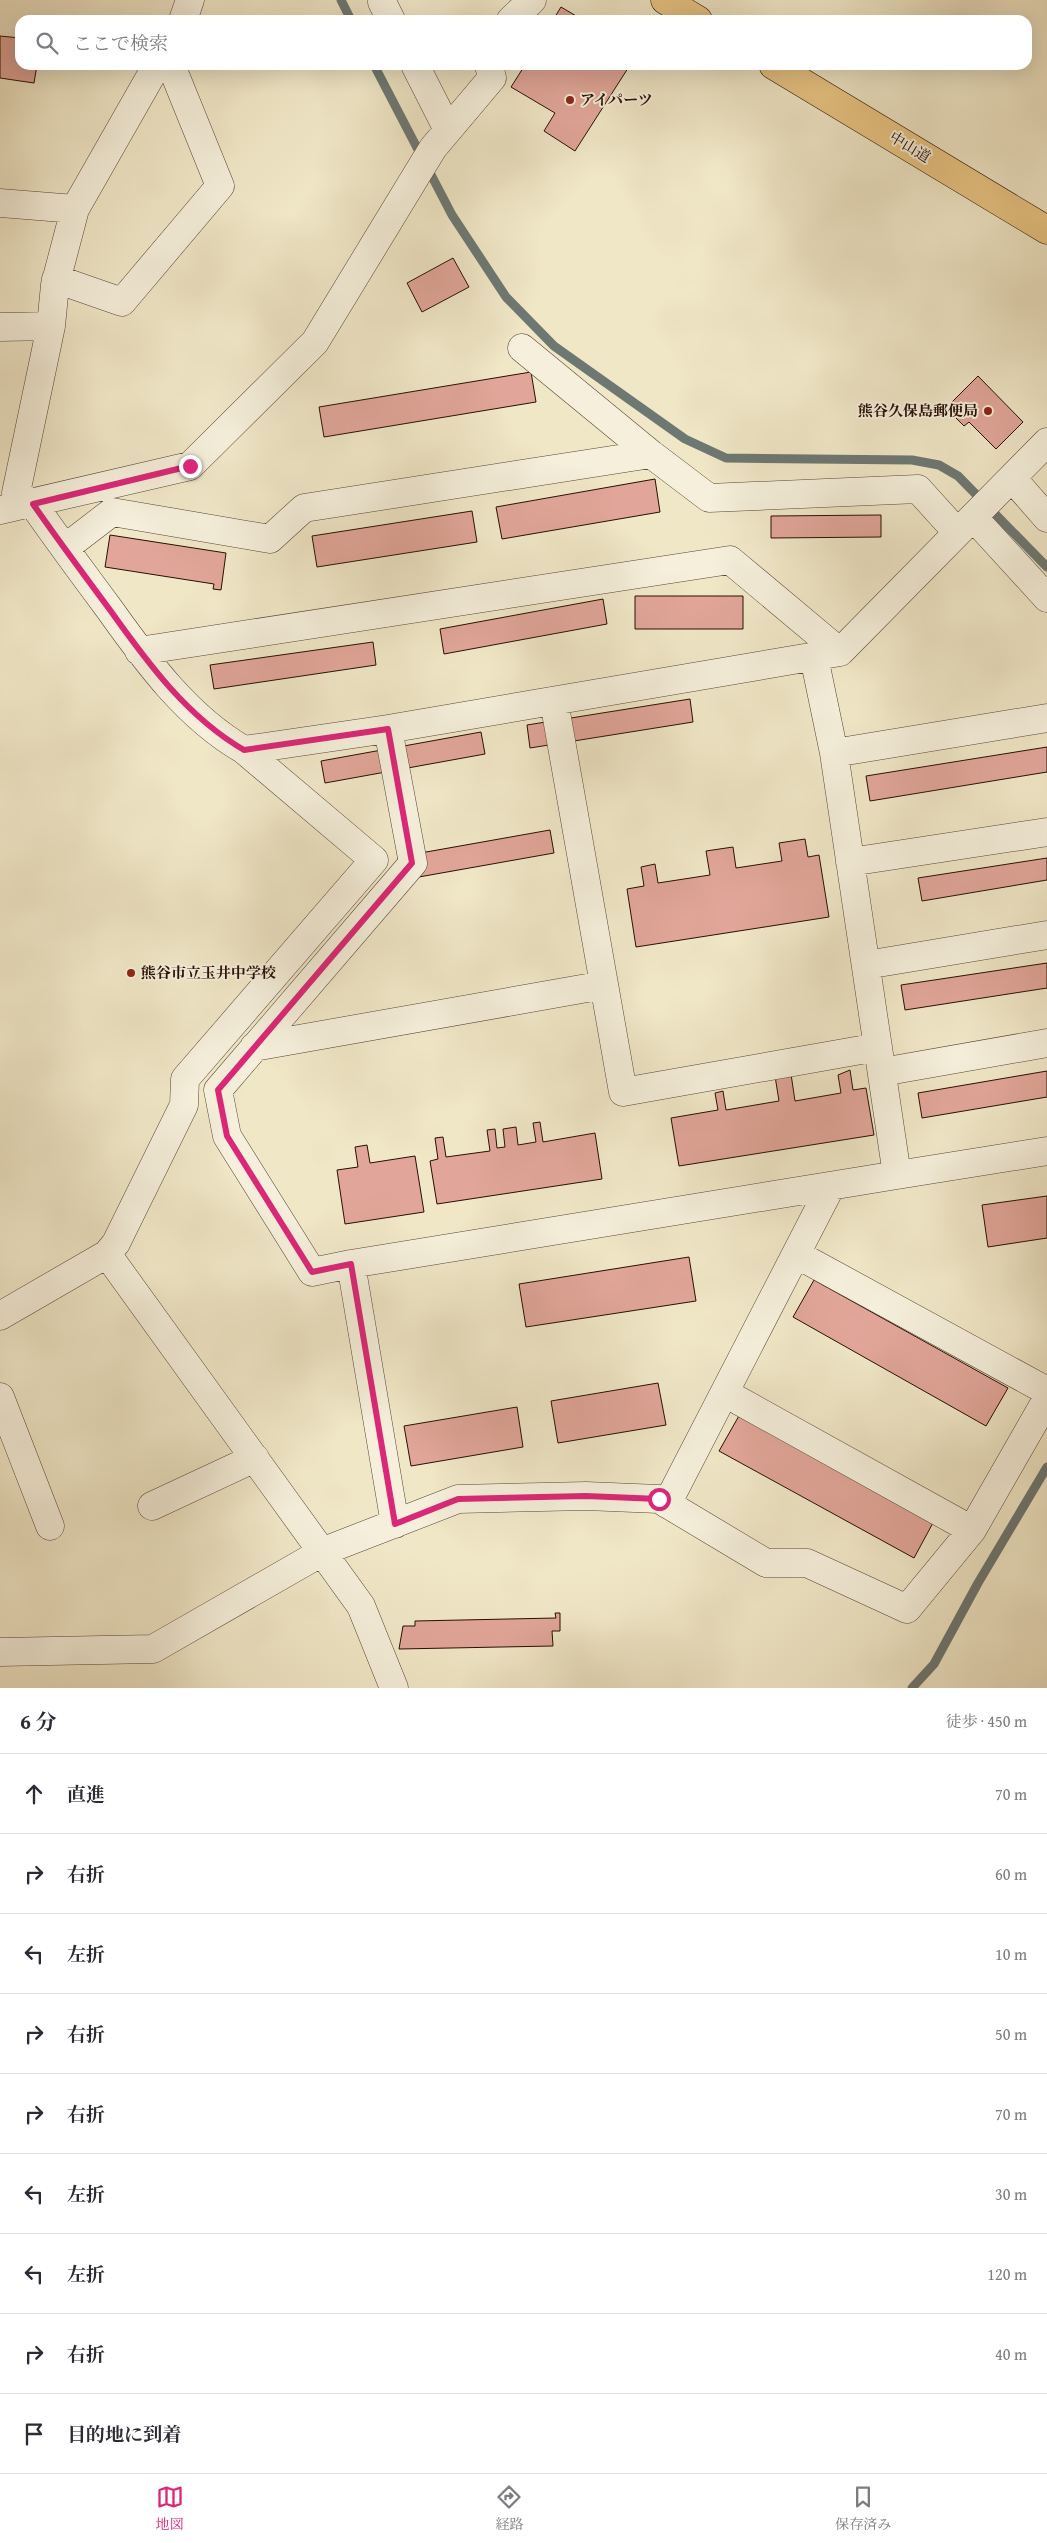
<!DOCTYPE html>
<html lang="ja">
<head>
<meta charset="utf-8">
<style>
  body { margin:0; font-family:"Gentium Book Plus","Noto Serif JP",serif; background:#f7f7f7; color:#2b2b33 }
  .stop { position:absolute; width:15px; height:15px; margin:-11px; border:4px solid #db2777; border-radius:50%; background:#fff }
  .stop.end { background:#db2777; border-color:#fff; box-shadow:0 1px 5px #0008 }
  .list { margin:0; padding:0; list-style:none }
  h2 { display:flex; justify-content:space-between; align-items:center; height:65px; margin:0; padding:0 20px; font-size:21px }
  h2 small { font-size:16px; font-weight:400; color:#7c7c81 }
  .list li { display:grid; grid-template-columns:32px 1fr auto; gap:15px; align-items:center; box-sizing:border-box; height:80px; padding:0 20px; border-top:1px solid #e1e1e2 }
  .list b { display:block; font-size:19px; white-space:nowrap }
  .list em { font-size:16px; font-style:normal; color:#7c7c81 }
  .icon { flex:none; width:28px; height:28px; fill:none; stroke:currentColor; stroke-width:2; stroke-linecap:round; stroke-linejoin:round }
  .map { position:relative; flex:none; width:1047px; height:1688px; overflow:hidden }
  .search { position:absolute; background:#fff; box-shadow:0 5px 20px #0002; left:15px; right:15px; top:15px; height:55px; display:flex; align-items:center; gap:12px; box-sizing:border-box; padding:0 18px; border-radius:15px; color:#7c7c81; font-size:19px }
  .sheet { height:785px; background:#fff }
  nav { display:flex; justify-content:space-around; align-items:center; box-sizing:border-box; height:70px; border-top:1px solid #e1e1e2; background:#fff; font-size:14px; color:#7c7c81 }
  nav a { display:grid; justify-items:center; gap:2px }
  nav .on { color:#db2777 }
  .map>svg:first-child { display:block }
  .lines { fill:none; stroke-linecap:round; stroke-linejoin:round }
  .stream { stroke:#6d7873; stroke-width:9 }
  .building { fill:#e1a699; stroke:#270e05 }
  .minor-casing { stroke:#594436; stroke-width:29 }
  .highway-casing { stroke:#270e05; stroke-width:29 }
  .minor { stroke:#f5efdb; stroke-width:28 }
  .highway { stroke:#e8c484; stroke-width:28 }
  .route { stroke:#db2777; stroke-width:6 }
  .poi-dot { fill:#8f2418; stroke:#f5efdb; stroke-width:2 }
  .labels { text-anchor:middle; stroke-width:4; stroke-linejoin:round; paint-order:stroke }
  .poi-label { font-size:15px; font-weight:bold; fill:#270e05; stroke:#f5efdb; text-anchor:start }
  .street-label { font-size:15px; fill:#270e05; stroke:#f5efdb }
</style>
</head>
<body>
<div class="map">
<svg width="1047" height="1688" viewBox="0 0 1047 1688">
  <rect width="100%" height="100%" fill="#f0e7c7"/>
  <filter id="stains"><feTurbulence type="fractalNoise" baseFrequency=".004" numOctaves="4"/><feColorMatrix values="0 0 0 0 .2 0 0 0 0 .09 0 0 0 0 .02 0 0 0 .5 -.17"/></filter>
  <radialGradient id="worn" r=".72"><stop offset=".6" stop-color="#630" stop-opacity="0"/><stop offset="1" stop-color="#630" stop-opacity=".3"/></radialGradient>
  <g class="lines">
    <path class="stream" d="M341,0L351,20
      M374,65L452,215L506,297L554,346L685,439L726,458L912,460L939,465L958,476L1047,567
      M912,1688L934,1664L978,1583L1047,1467"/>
  </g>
  <path class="building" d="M561,7L583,20H553Z
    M0,36L20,38V65H37L34,83L0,78Z
    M525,65H630L575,151L544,131L555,113L511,87Z
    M453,258L469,287L422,312L407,283Z
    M531,372L536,402L324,437L319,407Z
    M978,376L1023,422L996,449L969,422L964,426L946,408Z
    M655,479L660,512L502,539L496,507Z
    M472,511L477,542L317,567L312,536Z
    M881,515V537L771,538V516Z
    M110,535L226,553L221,590L213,589L214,584L105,567Z
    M635,596H743V629H635Z
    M603,599L607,624L444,654L440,629Z
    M373,642L376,665L214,689L210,665Z
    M690,699L693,722L530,748L527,725Z
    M481,732L485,754L325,783L321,761Z
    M1047,747V772L870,801L866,776Z
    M550,830L554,853L402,880L398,857Z
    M805,839L808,857L819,855L829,917L636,947L627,889L644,886L641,867L655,864L658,883L710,875L706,851L733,847L736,868L782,861L779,843Z
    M1047,858V880L922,901L918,878Z
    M1047,963V988L905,1010L901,985Z
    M850,1070L853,1090L866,1088L874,1135L679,1166L671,1118L718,1110L715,1093L723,1091L726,1110L779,1101L775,1076L791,1074L795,1101L841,1093L838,1075Z
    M1047,1071V1097L922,1118L918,1093Z
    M540,1122L543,1142L595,1133L602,1179L437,1204L430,1161L438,1159L435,1138L443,1137L446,1157L490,1151L487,1130L495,1129L497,1148L505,1147L503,1129L516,1127L518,1145L536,1142L533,1123Z
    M367,1145L370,1163L415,1156L424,1212L345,1224L337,1170L358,1167L355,1147Z
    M1047,1196V1238L988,1247L982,1205Z
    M689,1257L696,1301L526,1327L519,1284Z
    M814,1280L1008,1388L986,1426L793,1317Z
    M658,1383L666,1425L558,1443L551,1401Z
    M517,1407L523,1447L411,1466L404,1426Z
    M740,1414L934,1521L914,1558L719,1451Z
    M555,1613H560V1631H552L553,1646L399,1649L403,1626H415V1621L556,1618Z"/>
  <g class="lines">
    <defs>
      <path id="minor" d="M382,2L391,20
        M183,20L190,0
        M511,20L532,0
        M157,65L75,209L55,285L51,326L16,493L33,504C58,540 84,575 110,610C147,662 187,717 244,750
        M415,65L448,130
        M0,203L75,209
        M56,279L122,302L220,186L171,65
        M0,327L51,326
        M522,348L651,454
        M1012,478L1047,518
        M0,510L190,466L315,342L433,148L492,78L489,65
        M973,517L1047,598
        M65,548L112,512L270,539L304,508L651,454L709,498L918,489L957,532
        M139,651L730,560L840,652
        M814,657L834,753L897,1175L1047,1151
        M554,701L623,1092L878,1047
        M388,729L413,863L218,1090L227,1136L312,1272L351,1264L897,1175
        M834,753L1047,718
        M850,862L1047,832
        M866,965L1047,935
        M254,1047L604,985
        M882,1072L1047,1043
        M107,1254L361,1606L394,1688
        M796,1254L1047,1391
        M351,1264L395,1524
        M0,1316L107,1254L116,1243L184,1105L185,1079L374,860L244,750L388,729L840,652L1047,442
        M725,1393L972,1530
        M0,1397L50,1526
        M667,1504L831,1186
        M152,1506L255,1458
        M0,1652L153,1649L324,1551L458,1499L586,1496L659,1499L766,1563H807L907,1609L972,1530L1047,1399"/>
      <path id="highway" d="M665,0L698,20
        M773,65L1047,230"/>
    </defs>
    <use href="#minor" class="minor-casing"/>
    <use href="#highway" class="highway-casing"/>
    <use href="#minor" class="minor"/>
    <use href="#highway" class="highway"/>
  </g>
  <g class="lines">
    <path class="route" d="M190,466L33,504C58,540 84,575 110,610C147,662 187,717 244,750L388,729L412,863L218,1090L227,1136L312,1272L351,1264L395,1524L458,1499L586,1496L659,1499"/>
  </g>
  <g class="poi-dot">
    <circle cx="570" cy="100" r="5"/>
    <circle cx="988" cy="411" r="5"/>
    <circle cx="131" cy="973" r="5"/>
  </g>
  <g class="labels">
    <g class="poi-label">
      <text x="580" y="105">アイパーツ</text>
      <text x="978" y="416" text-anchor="end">熊谷久保島郵便局</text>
      <text x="141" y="978">熊谷市立玉井中学校</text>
    </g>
    <g class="street-label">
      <text transform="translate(910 147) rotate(31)" y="5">中山道</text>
    </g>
  </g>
  <rect width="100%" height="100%" filter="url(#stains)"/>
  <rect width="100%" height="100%" fill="url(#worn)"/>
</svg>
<div class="stop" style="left:659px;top:1499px"></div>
<div class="stop end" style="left:190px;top:466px"></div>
<div class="search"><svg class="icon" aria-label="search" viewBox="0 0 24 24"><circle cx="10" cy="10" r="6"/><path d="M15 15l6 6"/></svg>ここで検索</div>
</div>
<section class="sheet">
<h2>6 分<small>徒歩 · 450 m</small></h2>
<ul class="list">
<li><svg class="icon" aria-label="ahead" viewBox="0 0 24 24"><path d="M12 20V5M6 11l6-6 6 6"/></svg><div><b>直進</b></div><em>70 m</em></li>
<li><svg class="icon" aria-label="right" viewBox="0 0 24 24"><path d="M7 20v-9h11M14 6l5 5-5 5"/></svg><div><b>右折</b></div><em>60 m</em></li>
<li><svg class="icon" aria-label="left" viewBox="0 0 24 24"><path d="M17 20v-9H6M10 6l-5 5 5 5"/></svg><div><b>左折</b></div><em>10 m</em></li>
<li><svg class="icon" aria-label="right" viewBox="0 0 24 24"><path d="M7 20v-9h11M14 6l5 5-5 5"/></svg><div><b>右折</b></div><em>50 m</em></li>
<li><svg class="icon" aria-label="right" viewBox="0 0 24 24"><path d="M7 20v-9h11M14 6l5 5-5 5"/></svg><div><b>右折</b></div><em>70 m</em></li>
<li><svg class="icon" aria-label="left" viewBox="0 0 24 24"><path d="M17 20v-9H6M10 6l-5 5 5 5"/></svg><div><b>左折</b></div><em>30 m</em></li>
<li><svg class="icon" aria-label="left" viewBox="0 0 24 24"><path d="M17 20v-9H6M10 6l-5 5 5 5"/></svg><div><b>左折</b></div><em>120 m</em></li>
<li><svg class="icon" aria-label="right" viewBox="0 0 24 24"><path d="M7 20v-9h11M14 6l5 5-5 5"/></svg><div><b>右折</b></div><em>40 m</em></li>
<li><svg class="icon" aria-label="arrive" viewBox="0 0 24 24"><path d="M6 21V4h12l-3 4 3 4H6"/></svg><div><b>目的地に到着</b></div></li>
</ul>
</section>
<nav>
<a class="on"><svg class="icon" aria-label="map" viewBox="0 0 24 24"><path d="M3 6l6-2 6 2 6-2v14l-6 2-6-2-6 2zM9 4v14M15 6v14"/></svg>地図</a>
<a><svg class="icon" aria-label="directions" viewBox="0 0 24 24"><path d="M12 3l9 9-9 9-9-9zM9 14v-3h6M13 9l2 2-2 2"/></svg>経路</a>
<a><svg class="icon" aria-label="saved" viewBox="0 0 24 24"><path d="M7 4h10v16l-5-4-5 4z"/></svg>保存済み</a>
</nav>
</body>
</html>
